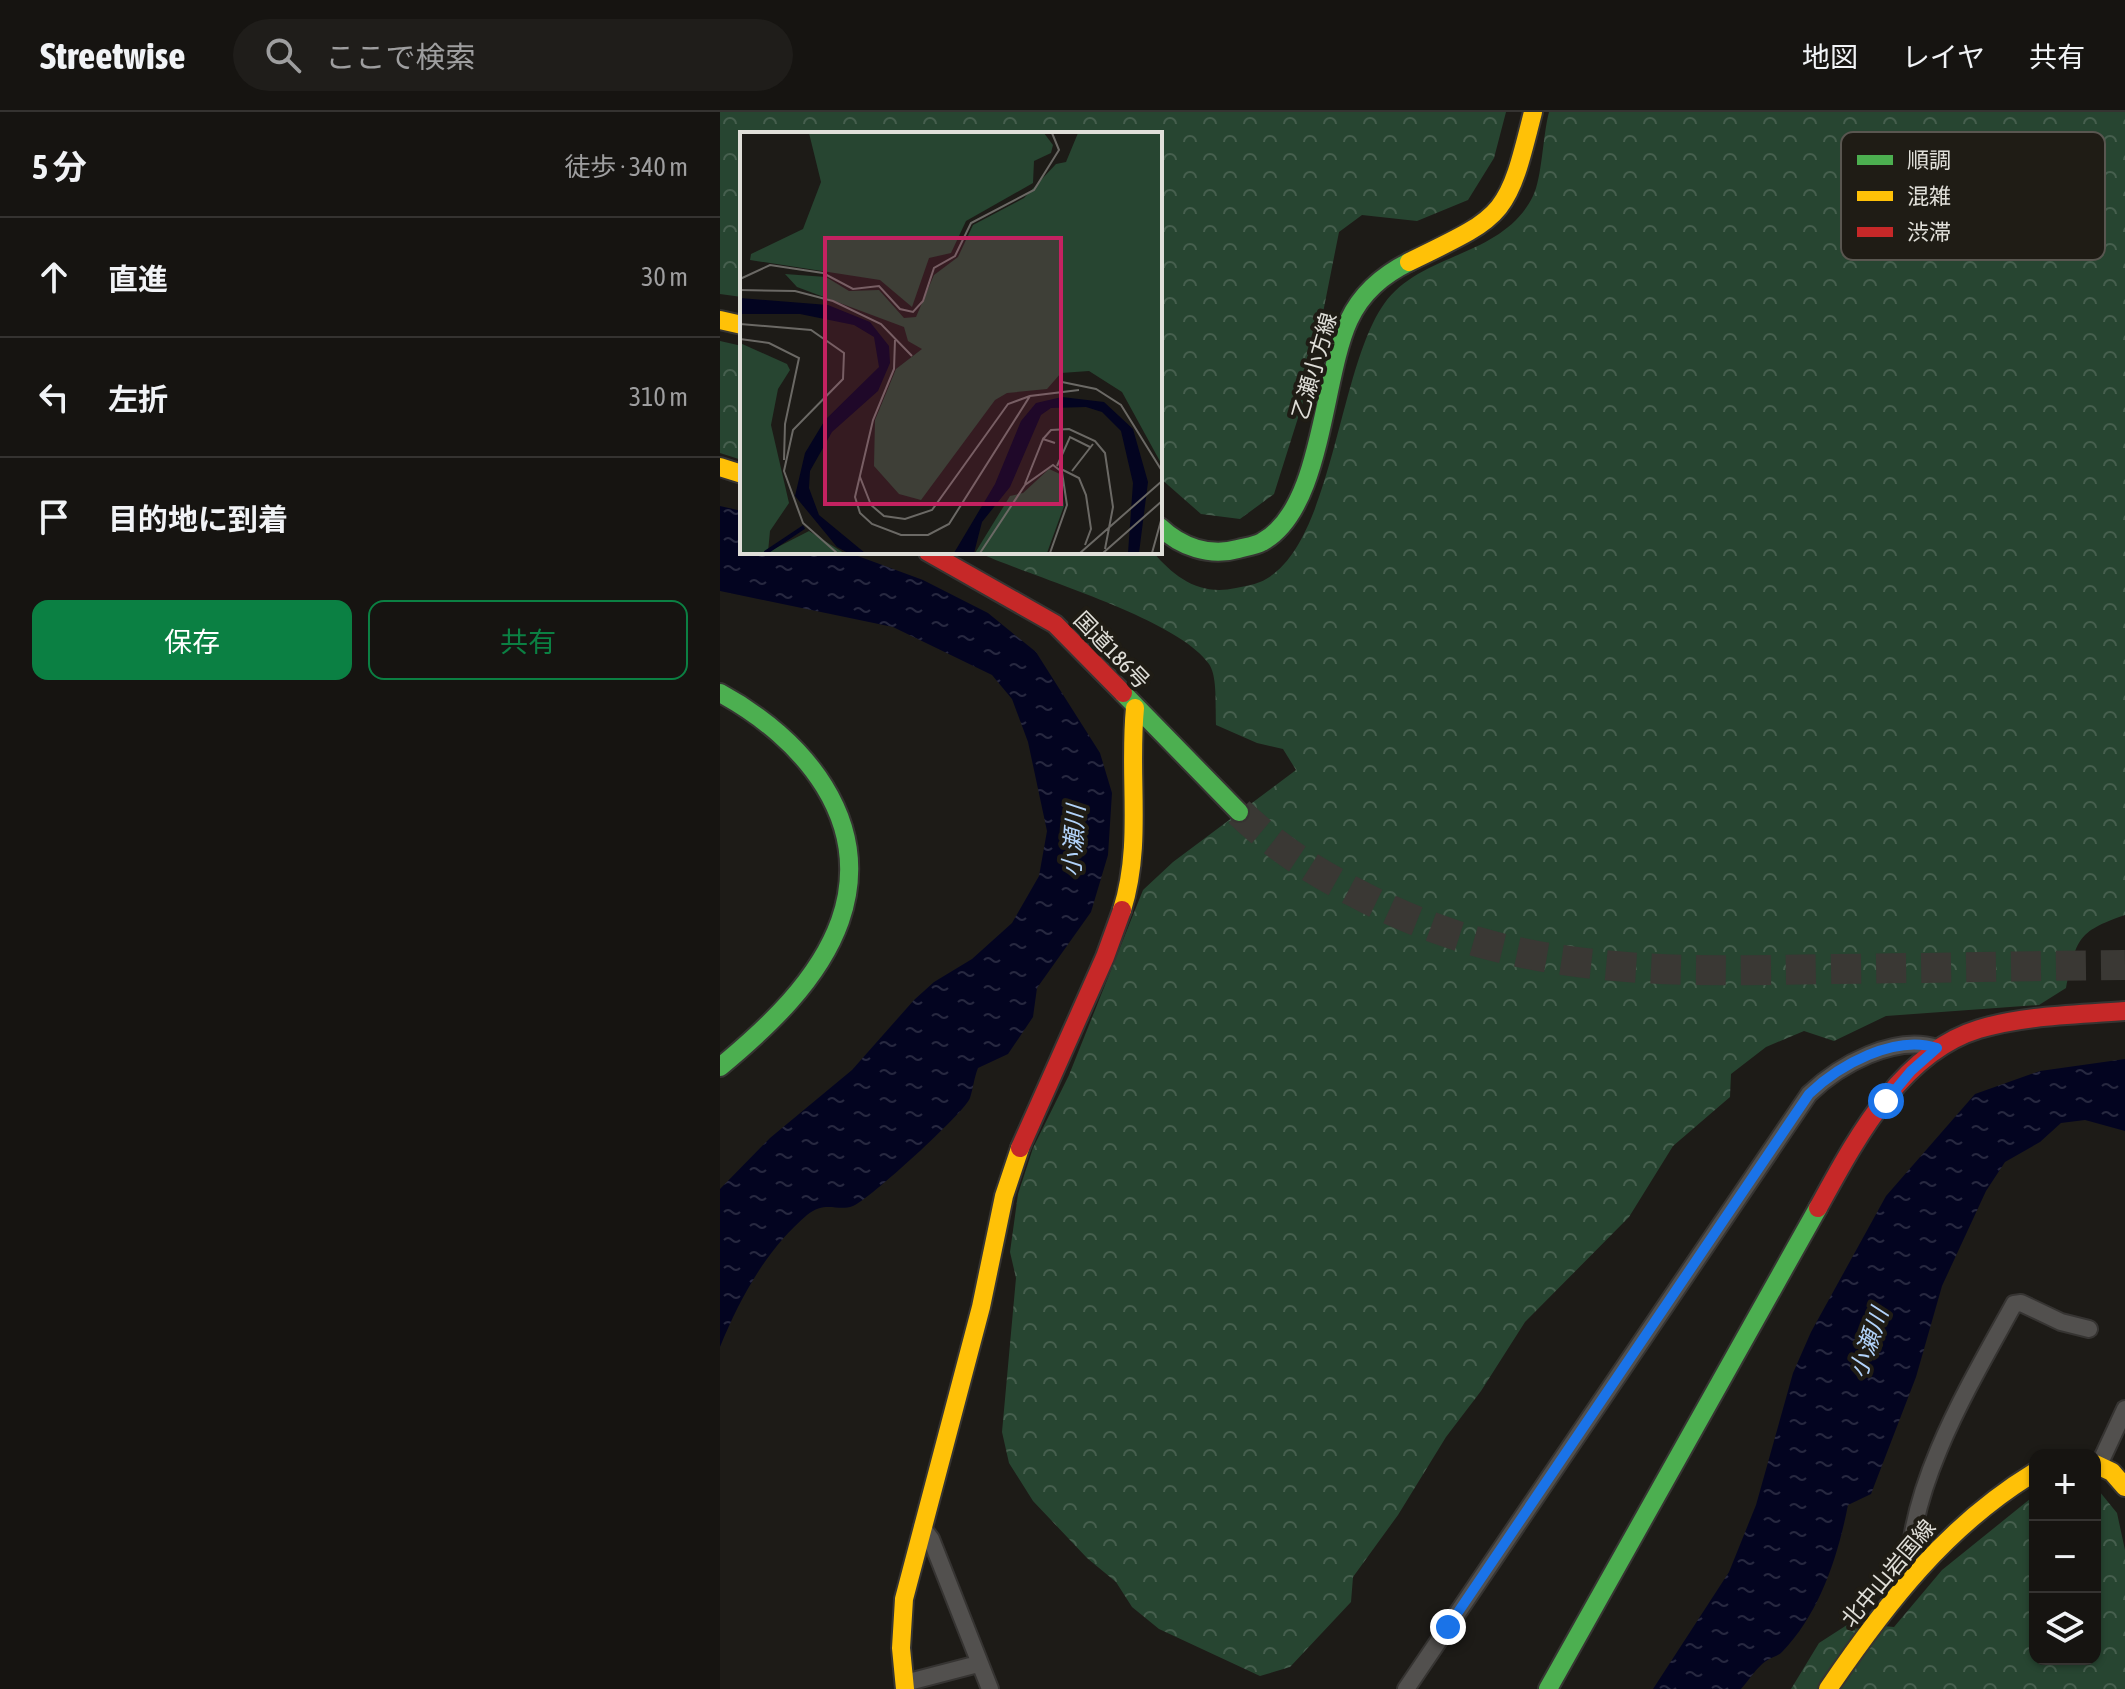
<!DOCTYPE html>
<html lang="ja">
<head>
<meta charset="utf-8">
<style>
  body { margin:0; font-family:"Asap Condensed","Noto Sans JP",sans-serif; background:#1f1d1a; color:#f1f3f6 }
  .controls { position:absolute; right:24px; bottom:24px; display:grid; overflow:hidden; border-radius:16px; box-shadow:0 2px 6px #0004 }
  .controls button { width:72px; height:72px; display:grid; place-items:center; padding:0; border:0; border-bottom:2px solid #353331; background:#161411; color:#f1f3f6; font:40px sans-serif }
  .stop { position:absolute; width:24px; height:24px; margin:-18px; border:6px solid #1a73e8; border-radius:50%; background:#fff }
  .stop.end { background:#1a73e8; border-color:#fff; box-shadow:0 2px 8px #0008 }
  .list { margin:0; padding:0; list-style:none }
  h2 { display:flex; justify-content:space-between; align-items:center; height:104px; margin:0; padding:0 32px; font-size:34px }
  h2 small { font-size:26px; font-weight:400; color:#9e9e9f }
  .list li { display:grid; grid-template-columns:52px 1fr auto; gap:24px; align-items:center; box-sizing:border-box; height:120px; padding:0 32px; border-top:2px solid #353331 }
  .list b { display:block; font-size:30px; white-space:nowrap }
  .list em { font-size:26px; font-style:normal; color:#9e9e9f }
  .actions { display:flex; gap:16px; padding:24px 32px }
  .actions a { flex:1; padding:18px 0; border:2px solid #0b8043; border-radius:16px; text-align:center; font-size:28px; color:#0b8043 }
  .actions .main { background:#0b8043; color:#fff }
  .icon { flex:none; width:44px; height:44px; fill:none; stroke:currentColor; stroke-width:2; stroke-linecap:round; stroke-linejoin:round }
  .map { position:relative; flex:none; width:1405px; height:1577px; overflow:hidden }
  header { display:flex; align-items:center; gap:48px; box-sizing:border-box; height:112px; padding:0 40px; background:#161411; border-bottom:2px solid #353331 }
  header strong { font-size:38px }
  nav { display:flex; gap:44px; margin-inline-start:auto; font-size:28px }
  .search { width:560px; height:72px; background:#1f1d1a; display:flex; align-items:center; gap:20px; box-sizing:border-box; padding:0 28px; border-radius:44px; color:#9e9e9f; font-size:30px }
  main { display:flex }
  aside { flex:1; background:#161411 }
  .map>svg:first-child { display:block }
  .forest { fill:url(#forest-crowns) }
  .water { fill:url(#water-ripples) }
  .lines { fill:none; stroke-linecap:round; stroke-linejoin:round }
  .highway-tunnel { stroke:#3a3834; stroke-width:30; stroke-dasharray:30 15; stroke-linecap:butt }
  .street-casing { stroke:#363432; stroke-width:20 }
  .fast-casing { stroke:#363432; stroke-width:22 }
  .slow-casing { stroke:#363432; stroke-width:22 }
  .jam-casing { stroke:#363432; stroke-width:22 }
  .street { stroke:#52504e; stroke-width:16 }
  .fast { stroke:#4caf50; stroke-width:18 }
  .slow { stroke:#ffc107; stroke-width:18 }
  .jam { stroke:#c62828; stroke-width:18 }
  .route { stroke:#1a73e8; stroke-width:10 }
  .labels { text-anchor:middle; stroke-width:8; stroke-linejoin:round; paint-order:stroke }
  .street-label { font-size:22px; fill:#e0dfd9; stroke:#1f1c15 }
  .water-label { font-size:24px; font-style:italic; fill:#b2d3fa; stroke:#1f1c15 }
  .inset-river { fill:none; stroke:#030420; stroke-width:4 }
  .inset-road { fill:none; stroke:#6b6965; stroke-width:2 }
  .view { fill:#c42261; fill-opacity:0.15; stroke:#c42261; stroke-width:4 }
  .inset-edge { fill:none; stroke:#e0dfd9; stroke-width:4 }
  .key { fill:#1f1c15; stroke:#595650; stroke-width:2 }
  .key-label { font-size:22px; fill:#e0dfd9 }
</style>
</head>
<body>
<header>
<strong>Streetwise</strong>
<div class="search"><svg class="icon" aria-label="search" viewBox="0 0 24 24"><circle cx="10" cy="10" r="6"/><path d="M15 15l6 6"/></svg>ここで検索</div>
<nav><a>地図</a><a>レイヤ</a><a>共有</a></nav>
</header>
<main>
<aside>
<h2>5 分<small>徒歩 · 340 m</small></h2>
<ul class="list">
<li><svg class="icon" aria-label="ahead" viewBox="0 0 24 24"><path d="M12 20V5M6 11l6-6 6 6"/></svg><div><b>直進</b></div><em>30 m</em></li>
<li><svg class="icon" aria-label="left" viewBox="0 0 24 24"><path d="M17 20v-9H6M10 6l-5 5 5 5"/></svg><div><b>左折</b></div><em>310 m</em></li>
<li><svg class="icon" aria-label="arrive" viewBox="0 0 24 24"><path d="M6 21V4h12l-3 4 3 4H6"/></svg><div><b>目的地に到着</b></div></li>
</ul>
<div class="actions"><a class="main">保存</a><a>共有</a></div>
</aside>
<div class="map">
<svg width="1405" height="1577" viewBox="0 0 1405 1577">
  <defs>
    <pattern id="forest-crowns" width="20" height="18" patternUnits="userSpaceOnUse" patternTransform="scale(2)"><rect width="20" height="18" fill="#274531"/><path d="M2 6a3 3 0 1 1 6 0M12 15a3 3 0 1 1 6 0" fill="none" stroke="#465f4e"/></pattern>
    <pattern id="water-ripples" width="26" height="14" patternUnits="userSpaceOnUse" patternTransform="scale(2)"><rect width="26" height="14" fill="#030420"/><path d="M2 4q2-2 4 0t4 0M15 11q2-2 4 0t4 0" fill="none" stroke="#272840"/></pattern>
  </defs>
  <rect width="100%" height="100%" fill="#1d1b17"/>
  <path class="forest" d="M0,0H786L774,46L748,88L697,109L642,103L619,120L589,271L554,382L520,407L481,402L440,366V22H22V185L0,182Z
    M829,0H1405V803C1356,820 1357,827 1346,876L1319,893L1166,904L1114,929L1084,919L1046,935L1011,962L1010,985L953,1034L909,1105L805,1210L761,1279L726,1325L678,1403L633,1465L631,1490L570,1555L540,1564L439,1517L412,1495L396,1470L367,1446L313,1389L289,1351L282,1320L296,1166L290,1140L298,1082L313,1036L349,963L423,778L453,750L576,658L563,637L537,631L496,613C495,597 498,565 489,552C457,506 314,466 257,440H433C455,466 480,484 516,476C524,474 533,473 540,470C613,439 617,258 664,192C700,140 783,146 813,84C822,67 823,22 829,0Z
    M0,229L22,234V348L0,341Z
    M1375,1374L1397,1401L1405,1438V1577H1071L1099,1531L1130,1511L1174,1515L1222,1458L1315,1383V1547H1375Z"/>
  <path class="water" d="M0,394L22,399V440H127L203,468L268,501L316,540L380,641L392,681L388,743L371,800L317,876L313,905L288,942L258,956C254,966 253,977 250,986C245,1000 149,1088 133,1094C117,1100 106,1088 87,1103C46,1138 20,1186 0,1235V1077L50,1026L132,958L194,888L214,870L252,847L292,811L319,764L327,719L308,630L292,587L272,563L173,515L0,479Z
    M1405,947V1019L1365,1008L1341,1011L1320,1030L1285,1050L1266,1079L1222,1174L1196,1265L1151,1382L1128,1393C1118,1444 1100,1501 1062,1540C1057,1545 1051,1545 1046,1549C1037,1555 1029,1568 1021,1577H933L1009,1460L1036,1393L1073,1261L1091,1220L1166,1084L1255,982L1320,959Z"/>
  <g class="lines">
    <path class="highway-tunnel" d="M519,700C553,733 590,757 632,779C793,865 939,860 1115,857C1212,856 1308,854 1405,853"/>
    <defs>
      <path id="street" d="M1379,1353L1405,1297
        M202,1415L211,1427L270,1577
        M1189,1466C1187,1375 1251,1270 1294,1192L1301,1191L1341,1210L1369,1217
        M185,1571L258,1552
        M686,1577L1089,982C1119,953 1175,922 1217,936"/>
      <path id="fast" d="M440,415C461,435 490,445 518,437C525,435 535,434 542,430C603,397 602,266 629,208C642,180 663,163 689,150
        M0,581C83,626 155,709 120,809C99,868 47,916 0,955
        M403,581L519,700
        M828,1577L1098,1096"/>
      <path id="slow" d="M689,150C786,103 787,105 813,0
        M0,208L22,213
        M0,355L22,362
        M402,798C423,731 408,665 415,596
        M1375,1352L1392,1360L1405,1375
        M185,1577L181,1536L184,1487L261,1195L284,1084L300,1036
        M1108,1577C1166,1492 1226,1414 1315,1360"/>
      <path id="jam" d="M208,440L335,512L403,581
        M300,1036L385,845L402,798
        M1098,1096C1135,1029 1180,941 1259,917C1306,903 1356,903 1405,899"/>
    </defs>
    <use href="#street" class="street-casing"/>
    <use href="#fast" class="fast-casing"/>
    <use href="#slow" class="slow-casing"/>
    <use href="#jam" class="jam-casing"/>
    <use href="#street" class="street"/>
    <use href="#fast" class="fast"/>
    <use href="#slow" class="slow"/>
    <use href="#jam" class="jam"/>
  </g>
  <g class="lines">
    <path class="route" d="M728,1515L1089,982C1119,953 1175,922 1217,936L1191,959L1166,989"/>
  </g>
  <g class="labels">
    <g class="street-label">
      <text transform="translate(594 254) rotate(-74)" y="8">乙瀬小方線</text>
      <text transform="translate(392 538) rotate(46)" y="8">国道186号</text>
      <text transform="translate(1168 1461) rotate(-50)" y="8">北中山岩国線</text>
    </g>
    <g class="water-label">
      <text transform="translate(354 729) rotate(-86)" y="8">小瀬川</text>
      <text transform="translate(1149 1231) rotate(-71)" y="8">小瀬川</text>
    </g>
  </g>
  <g transform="translate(20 20)">
    <rect width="422" height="422" fill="#1d1b17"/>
    <path d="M69,1H304L313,13L311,21L294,29L293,51L226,89L211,121L189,126L172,175L140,148L10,128L11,122L63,97L81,50ZM338,1H422V333L382,260L349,239L321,241L307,257L267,261L255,268L181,368L159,362L134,334L135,288L156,237L182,217L168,209L164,195L57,155L45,142L86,145L109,159L139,158L164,186L176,185L194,143L218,125L233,93L284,66L316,32L326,30ZM0,211L47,232L50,238L38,257L31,293L49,371L30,399L28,420L69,399L104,421H0ZM309,337L320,342L324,374L307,421H235L270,364L283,361Z" fill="#274531"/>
    <path d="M0,166L88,173L130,190L149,214L150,231L138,259L92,300L70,339L69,356L79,383L125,421H108L97,415L55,364L65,321L85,288L139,235L134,205L114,193L60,182H0ZM322,265L364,270L393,297L408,350L399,421H388L393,351L381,299L362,280L346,275L311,276L301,283L270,355L242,390L234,421H214L255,352L281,289L296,271Z" fill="#030420"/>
    <path class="inset-river" d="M25,421L64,395"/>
    <path class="inset-road" d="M0,147L30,133L83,141L113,157L139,154L160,177L173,180L183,169L194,136L215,124L231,91L294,58L319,18L312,1M0,158L55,159L93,169L141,192L172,224M0,192L71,198L104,221L103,247L53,298L44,339L63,391L97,421M0,207L29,211L59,226L45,292L44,328M155,208L154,237L133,288L115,365L120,381L132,392L161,403H188L209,392L290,264L339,258M322,250L356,257L381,273L422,339M303,307L311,298L329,297L355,309L365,321L373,375L365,417M317,334L330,305L350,315M321,337L339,346L346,363L351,397L345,413M332,339L353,312M120,345L131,373L144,384L165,387L192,378L268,272L290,264M285,352L303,307L315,311M240,421L285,353L313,333L322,340L327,373L310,421M340,421L422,349M363,421L422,369M412,421L422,385"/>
    <path class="view" d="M85,106H321V372H85Z"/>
    <rect width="422" height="422" class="inset-edge"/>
  </g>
  <rect x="1121" y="20" width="264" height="128" rx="12" class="key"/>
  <rect x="1137" y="43" width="36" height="10" fill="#4caf50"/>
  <rect x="1137" y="79" width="36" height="10" fill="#ffc107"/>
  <rect x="1137" y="115" width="36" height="10" fill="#c62828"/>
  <g class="key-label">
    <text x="1187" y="56">順調</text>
    <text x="1187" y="92">混雑</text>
    <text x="1187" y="128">渋滞</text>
  </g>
</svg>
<div class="controls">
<button>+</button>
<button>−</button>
<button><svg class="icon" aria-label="layers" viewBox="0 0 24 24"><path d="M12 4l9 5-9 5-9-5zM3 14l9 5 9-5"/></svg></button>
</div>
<div class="stop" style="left:1166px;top:989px"></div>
<div class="stop end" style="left:728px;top:1515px"></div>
</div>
</main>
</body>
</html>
